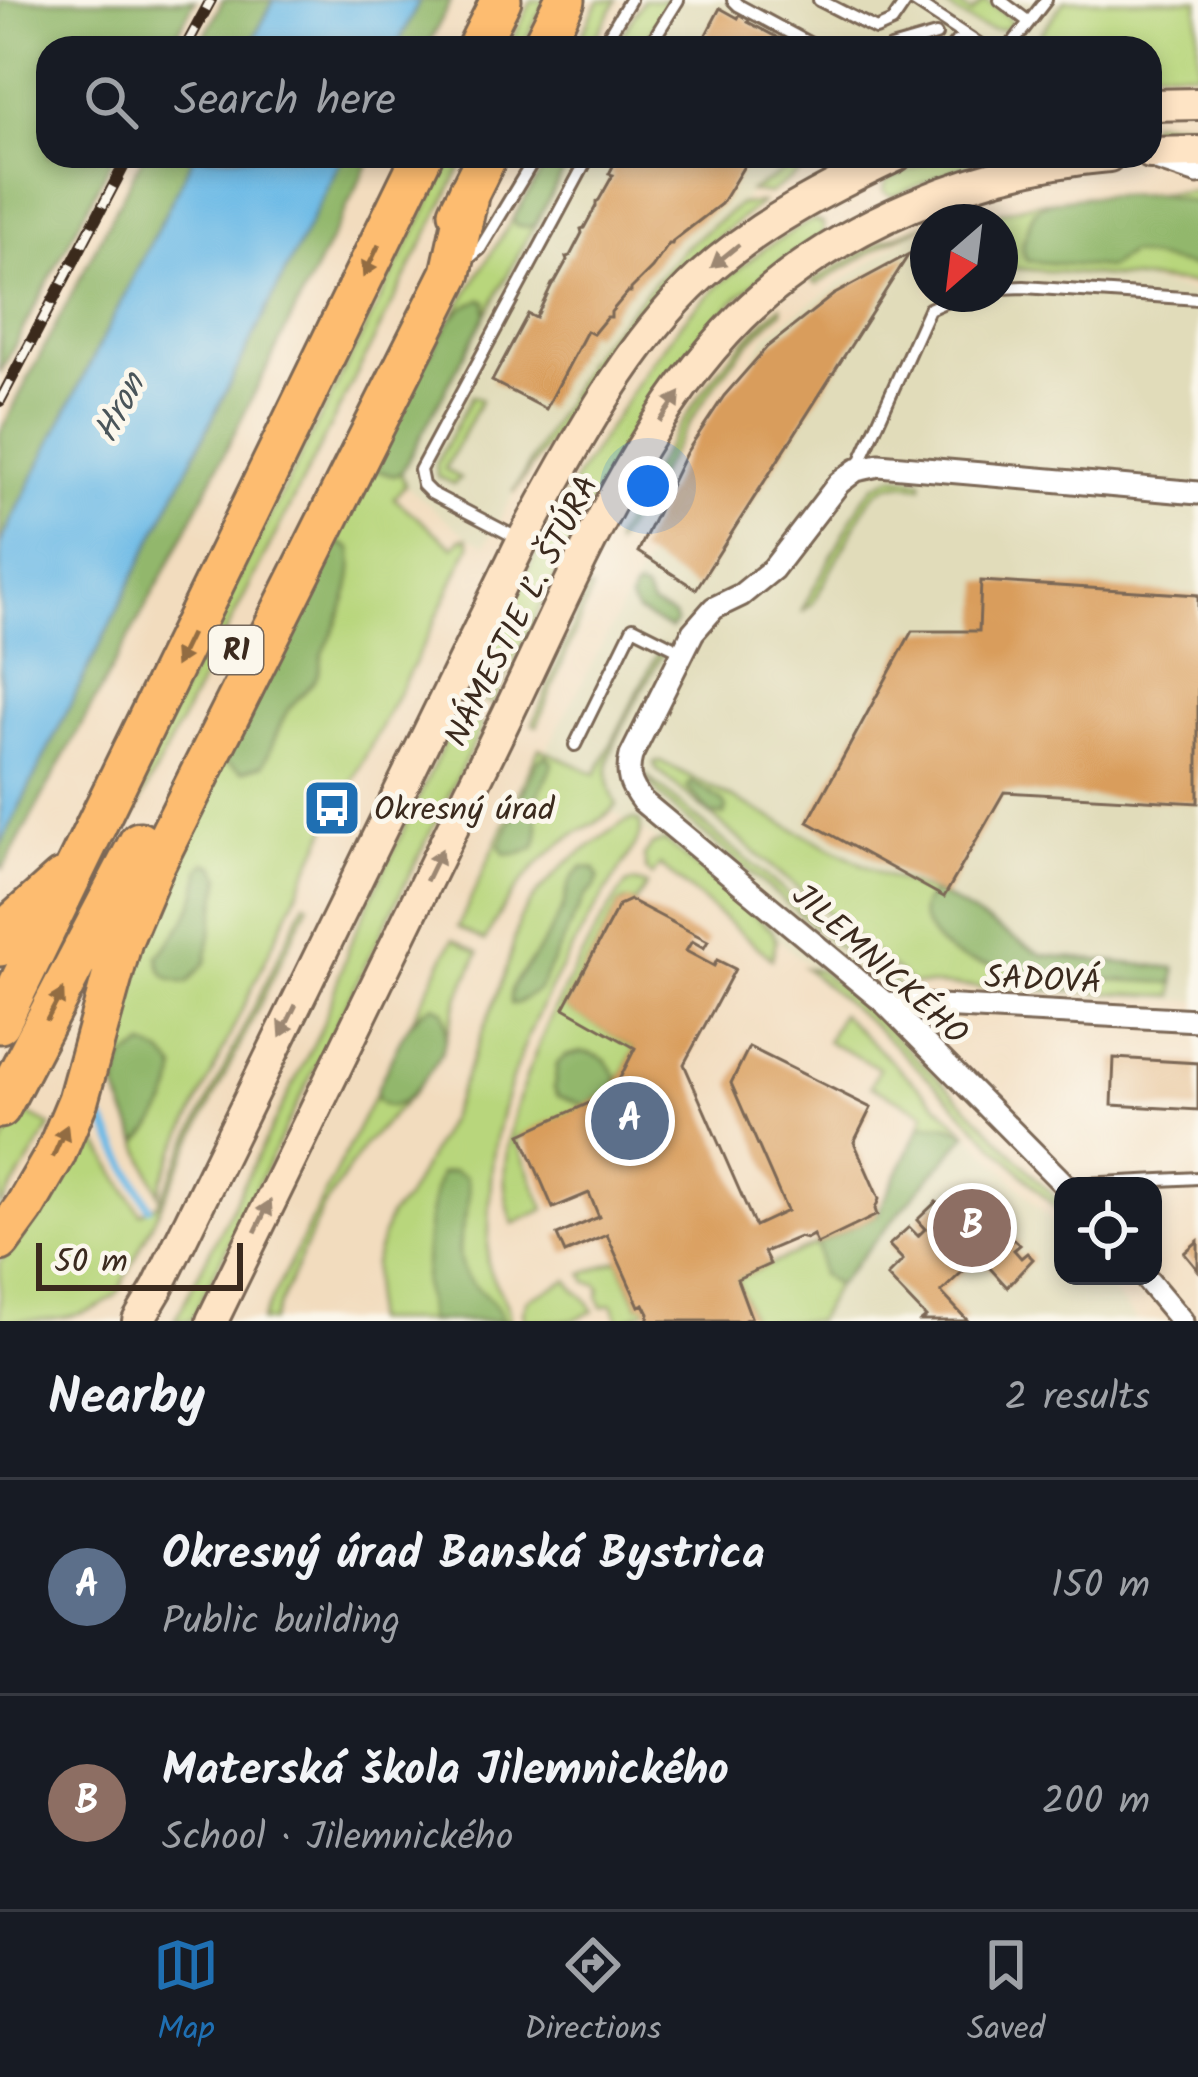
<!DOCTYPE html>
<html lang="en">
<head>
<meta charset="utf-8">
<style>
  body { margin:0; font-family:Kalam,sans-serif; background:#20242c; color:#f1f3f6 }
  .controls { position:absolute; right:36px; bottom:36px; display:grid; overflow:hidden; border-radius:24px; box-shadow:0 6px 18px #0003 }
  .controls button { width:108px; height:108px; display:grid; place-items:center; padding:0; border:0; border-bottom:3px solid #363941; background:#171b24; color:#f1f3f6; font:60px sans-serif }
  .compass { position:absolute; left:910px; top:204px; width:108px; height:108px; border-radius:50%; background:#171b24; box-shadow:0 6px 18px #0003; rotate:208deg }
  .scale { position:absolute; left:36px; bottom:30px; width:207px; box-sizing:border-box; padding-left:12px; border:6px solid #3b2a1e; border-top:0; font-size:33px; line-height:42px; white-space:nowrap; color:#3b2a1e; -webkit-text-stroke:9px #fbf7ec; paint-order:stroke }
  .you { position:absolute; left:648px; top:486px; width:42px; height:42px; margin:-30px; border:9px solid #fff; border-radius:50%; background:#1a73e8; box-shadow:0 0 0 18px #1a73e833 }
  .badge { display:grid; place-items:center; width:78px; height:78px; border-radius:50%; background:#1f6fb2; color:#fff; font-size:39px; font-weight:700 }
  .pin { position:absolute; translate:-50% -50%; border:6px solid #fff; box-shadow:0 3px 12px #0006 }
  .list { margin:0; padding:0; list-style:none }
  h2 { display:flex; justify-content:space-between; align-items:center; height:156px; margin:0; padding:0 48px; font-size:51px }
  h2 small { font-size:39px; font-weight:400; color:#9ea1a6 }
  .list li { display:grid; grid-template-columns:78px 1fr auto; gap:36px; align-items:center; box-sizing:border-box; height:216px; padding:0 48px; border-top:3px solid #363941 }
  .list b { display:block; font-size:45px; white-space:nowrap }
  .list p { margin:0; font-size:39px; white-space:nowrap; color:#9ea1a6 }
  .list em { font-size:39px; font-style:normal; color:#9ea1a6 }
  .icon { flex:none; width:66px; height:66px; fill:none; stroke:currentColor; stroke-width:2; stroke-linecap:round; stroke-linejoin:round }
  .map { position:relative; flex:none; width:1198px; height:1321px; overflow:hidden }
  .search { position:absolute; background:#171b24; box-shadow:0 6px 18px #0003; left:36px; right:36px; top:36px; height:132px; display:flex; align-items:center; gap:30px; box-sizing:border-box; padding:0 42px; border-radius:36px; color:#9ea1a6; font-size:45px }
  .sheet { height:588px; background:#171b24 }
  nav { display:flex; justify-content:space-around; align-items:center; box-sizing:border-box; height:168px; border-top:3px solid #363941; background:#171b24; font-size:33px; color:#9ea1a6 }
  nav a { display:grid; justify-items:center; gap:6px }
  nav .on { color:#1f6fb2 }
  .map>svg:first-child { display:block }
  .built { fill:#e1dcba }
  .green { fill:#b8d67c; stroke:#7a804d; stroke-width:3 }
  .forest { fill:#92b76c; stroke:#667045; stroke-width:3 }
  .water { fill:#6cbae6; stroke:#547282; stroke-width:3 }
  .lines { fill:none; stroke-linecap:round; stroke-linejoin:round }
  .stream { stroke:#6cbae6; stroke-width:8 }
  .building { fill:#d99d5c }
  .service-casing { stroke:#7b6856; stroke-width:16 }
  .minor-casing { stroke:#7b6856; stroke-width:27 }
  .secondary-casing { stroke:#7b6856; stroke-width:36 }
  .motorway-casing { stroke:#7b6856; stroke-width:45 }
  .service { stroke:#fff; stroke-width:10 }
  .minor { stroke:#fff; stroke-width:21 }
  .secondary { stroke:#fee4c5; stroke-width:30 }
  .motorway { stroke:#fdbc6f; stroke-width:39 }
  .rail-casing { stroke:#3b2a1e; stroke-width:12 }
  .rail { stroke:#fbf7ec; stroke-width:8; stroke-dasharray:22; stroke-linecap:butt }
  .oneway { fill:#9c8772 }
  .oneway2 { fill:#926c42 }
  .labels { text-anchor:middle; stroke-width:10; stroke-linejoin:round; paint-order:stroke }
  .shield { fill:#fbf7ec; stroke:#75685c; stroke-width:3 }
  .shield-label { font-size:30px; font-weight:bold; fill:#3b2a1e }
  .street-label { font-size:33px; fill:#3b2a1e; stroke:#fbf7ec }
  .poi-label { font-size:33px; fill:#3b2a1e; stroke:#fbf7ec; text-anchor:start }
  .water-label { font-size:36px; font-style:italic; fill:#4a555a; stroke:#fbf7ec }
</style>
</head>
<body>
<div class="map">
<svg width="1198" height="1321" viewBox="0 0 1198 1321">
  <rect width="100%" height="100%" fill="#fbf7ec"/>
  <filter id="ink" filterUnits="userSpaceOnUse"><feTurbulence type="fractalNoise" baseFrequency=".00833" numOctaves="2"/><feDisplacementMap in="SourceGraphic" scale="24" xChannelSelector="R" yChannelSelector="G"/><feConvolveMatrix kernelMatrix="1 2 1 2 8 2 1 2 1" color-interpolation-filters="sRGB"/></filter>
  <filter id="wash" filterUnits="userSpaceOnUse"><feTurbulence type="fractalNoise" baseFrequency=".004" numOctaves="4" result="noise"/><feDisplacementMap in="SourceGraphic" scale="48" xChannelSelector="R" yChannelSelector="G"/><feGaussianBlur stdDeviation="2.7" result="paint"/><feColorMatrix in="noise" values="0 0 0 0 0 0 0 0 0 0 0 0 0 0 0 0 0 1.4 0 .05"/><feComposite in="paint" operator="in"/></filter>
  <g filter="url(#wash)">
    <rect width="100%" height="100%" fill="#f2dcbe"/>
    <path class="built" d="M670,0H1065L1030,48H641Z
      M572,156H808L751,191L740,204L674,257L592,353L485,545L465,535L405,485L401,473Z
      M914,232L928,235V294H1000V250L1198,293V1001L826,980L662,843L539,764L766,334Z
      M968,1133L1063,1233V1276H1100L1137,1321H816L836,1286Z"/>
    <path class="green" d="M532,0H546L522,48H508Z
      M599,0H617L590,48H575Z
      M643,0H670L641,48H614Z
      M938,0H954L971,14L985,0L1009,18L1011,26C986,39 959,14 938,0Z
      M1065,0H1198V72L1150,69V48H1030Z
      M1150,122H1198V136L1150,137Z
      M453,156H467L106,869L55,963C177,689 318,424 453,156Z
      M551,156H572L404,465L401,473L405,485L394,498L453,547L461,539L467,538L470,545L425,642L342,801L333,797L322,819L329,825L162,1180L159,1194L116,1089L103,1064L167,863L394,412Z
      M943,156H999L965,165L896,195L891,196L883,191L887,180Z
      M801,161L802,171L769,194L751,191Z
      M1190,191L1198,193V284L1000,267V222H963L1035,203Z
      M761,203L696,255L671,282L607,362L513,493L592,353L685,247L740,204Z
      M812,220L823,223L824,234L775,266L737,298L707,329L667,382L598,492L492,705L468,693L534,557L576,478L649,365L689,314L722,282L765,248Z
      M928,224L885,244L817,284L812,281L884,240Z
      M781,306L782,311C708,373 667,466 615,545L614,541C659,456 707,369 781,306Z
      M472,396L481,400L445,469L460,478L454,484L437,476L436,464Z
      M893,476L922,480V486C895,483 887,479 868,502L813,603L801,612L863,499L874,486Z
      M588,588L592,590L537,726L533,724Z
      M661,646L664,651C650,677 610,741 608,767C607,780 611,794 617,805C605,820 586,826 570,837C531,864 505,899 485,941L458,927L539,748L596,774Z
      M459,712L483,725L191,1321H175L322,1027L349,947L366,908Z
      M660,761L882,874L944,897L1042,955L1175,968L1174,996L912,984L656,769L654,763Z
      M644,774L888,978L902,990L896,992L888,988L684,817L660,796Z
      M634,819L640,822L641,832L635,846C575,939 512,1040 494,1150C488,1187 491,1225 487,1262C491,1285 509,1297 510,1321H371L374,1263L389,1216L405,1200L449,1118L505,974L520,919L536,895L565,864L624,822Z
      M665,841L772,930L776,941L772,959L660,865L652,876L646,870L644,856L652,845Z
      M632,882L647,885L636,902L625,901L619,905L564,1007L635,1048L613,1092L515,1138L545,1209L513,1224C509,1212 506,1199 505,1187C499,1104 578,951 626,884Z
      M305,902L309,904L118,1293C89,1321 41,1321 0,1321V1262L46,1199L83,1132L100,1146L140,1213L158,1204Z
      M453,939L479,953L459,995L441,1054L411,1096L365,1144L321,1212L272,1321H261Z
      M805,968L820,970L878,1020L979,1118L1063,1206V1216L949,1098L873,1025Z
      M841,1014L968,1133L946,1125H921L925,1113L871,1086L879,1068L827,1041Z
      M20,1110L51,1126L0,1208V1149Z
      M817,1244L821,1274L836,1286L816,1321H744L751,1317L737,1279Z
      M618,1260L638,1306L644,1304L647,1310L623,1321H619L612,1304L602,1307L598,1297L600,1288L597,1284L587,1282L583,1274Z
      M568,1280C576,1296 584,1291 593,1311L571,1321H525L523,1312L528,1299Z"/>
    <path class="forest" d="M0,0H195L170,48H48V156H114L0,373Z
      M223,0H274L249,48H199Z
      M420,0H451L427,48H396Z
      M143,156H194L0,544V433Z
      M343,156H372L176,551L3,869L0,865V846Z
      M558,159L566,167L535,224L528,227L515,225L513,219L545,166Z
      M1155,194L1198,203V268L1130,253L1108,268L1027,261C1021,250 1021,246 1026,234C1030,225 1030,214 1038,208C1056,194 1130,195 1155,194Z
      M482,299L486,301V314L401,473L394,476L372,469L394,412L452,318L464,307Z
      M341,543L351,549C358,578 338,623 325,649C320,657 322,667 317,676C310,690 294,699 286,713C277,730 272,748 263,765L242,771L227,763L224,757L331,544Z
      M638,588L645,591L652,605L674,616L676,623L670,629L637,612L630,601L633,591Z
      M546,755L552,762C550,776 540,786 537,799C533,818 544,828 534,848L520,854H506L500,846L537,761Z
      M692,782L724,802L727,808L724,815L711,814L687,787Z
      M206,863L215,866L221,877L206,962L187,983C167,980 160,976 158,956C180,932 201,902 200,869Z
      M582,867L594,868L599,877L594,888L585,896L539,989L518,1003L511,1004C508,988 515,981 525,969C535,957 556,924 562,910C571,886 562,888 582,867Z
      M932,893L944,897L1042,955L1175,968L1174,983L1097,979L1057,991L1037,990C1028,981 1020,971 1007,967C998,964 988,965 979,963C954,958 938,948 926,926C918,913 921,903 932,893Z
      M434,1005L443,1010C447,1024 447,1037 442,1051C436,1065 410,1101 396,1105C387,1108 384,1104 377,1100V1089C391,1062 404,1016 434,1005Z
      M145,1046L163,1054L176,1069C176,1090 156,1130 138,1142L116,1089L124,1058Z
      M582,1052C601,1054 610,1061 617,1079L613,1092L585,1105L558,1096L554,1088L557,1064L565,1056Z
      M921,1125H946L968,1133L836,1286L821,1274L817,1244L877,1215Z
      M453,1171L466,1177C476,1207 454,1232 460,1261C466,1291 495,1292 503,1321H427C429,1308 424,1295 424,1282C426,1246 428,1208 440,1174Z"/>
    <path class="water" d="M274,0H420L396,48H249Z
      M194,156H343L0,846V544Z"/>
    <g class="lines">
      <path class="stream" d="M103,1120L149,1207"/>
    </g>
    <g id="blocks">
      <path class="building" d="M720,8L738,18L740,14L749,20L748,22L797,48H699Z
        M618,156H738L747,161L721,204L673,241L672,244H669L652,268L631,289V292H628L611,312V317H607L593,334L587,331L546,409L492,381L528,314L536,318L552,284L555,282L567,260L566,257L570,256L582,233L581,229L584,228L596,206V202L599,200L613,175L609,174Z
        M909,254L696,589L638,552L686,453L724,396L767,347L833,295Z
        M981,581L1198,595V803L1004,792L944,897L808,822L912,631H979Z
        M630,900L708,941L704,948L692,941L686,951L714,966L717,960L735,969L684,1064L755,1226L787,1211L731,1083L749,1047L871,1108L854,1142L879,1199L875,1209L877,1215L817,1244L813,1235L806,1239L799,1237L764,1252L770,1264L737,1279L751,1317L742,1321H647L649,1314L644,1304L639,1306L607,1235L565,1253L557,1235L599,1217L589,1193L553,1208L521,1134L613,1092L635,1048L564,1008L619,905Z
        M1114,1058L1198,1063V1110L1112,1105Z
        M967,1201L1008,1244L1013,1239L1020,1245L1014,1250L1021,1258L1027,1253L1033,1259L1007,1287L979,1256L941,1292L968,1321H921L926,1317L887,1276L903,1260L889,1245L909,1227L918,1236L925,1229L917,1220L936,1202L950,1218Z
        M1198,1241V1270L1184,1253Z"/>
    </g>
  </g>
  <g filter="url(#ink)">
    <use href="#blocks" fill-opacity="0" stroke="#7b6856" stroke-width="3"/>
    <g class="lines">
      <defs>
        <path id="service" d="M733,0L738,5L818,48
          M819,0L876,29L892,22L907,0
          M912,0L985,48
          M1000,0L1029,22
          M601,48L630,0
          M648,48L678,0
          M891,48L936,35
          M951,48L956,42L969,38
          M1009,48L1046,0
          M468,259L480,249L536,156
          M1000,288L1024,287L1198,299
          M858,467L929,309L963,294
          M519,539L431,493L423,485L420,470L589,156
          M575,745L633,627L683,652
          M1065,1185L1198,1178"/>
        <path id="minor" d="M1159,160L1198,173
          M885,1003L1198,1020
          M1066,1186L885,1003L642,801C630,785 626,775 631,756L693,632L714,608L741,595L773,569L839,483L856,470L879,465L1198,493
          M1144,1276L1182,1321"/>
        <path id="secondary" d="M1150,105L1198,104
          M1150,153L1198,152
          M138,1321L157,1289L522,541C570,453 627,344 701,276C758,224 828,188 896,156
          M212,1321C309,1122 407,923 503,724C569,589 634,424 741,317C835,224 980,167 1109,156"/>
        <path id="motorway" d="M477,48L501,0
          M541,48L565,0
          M459,212L487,156
          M0,946L13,923L61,880
          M0,1023L422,156
          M0,1108L139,842
          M0,1241L24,1208L55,1155L78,1100L122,941L153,868L451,273L469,191"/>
      </defs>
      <use href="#service" class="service-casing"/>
      <use href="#minor" class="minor-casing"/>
      <use href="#secondary" class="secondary-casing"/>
      <use href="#motorway" class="motorway-casing"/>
      <use href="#service" class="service"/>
      <use href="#minor" class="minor"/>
      <use href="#secondary" class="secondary"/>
      <use href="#motorway" class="motorway"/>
      <defs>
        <path id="rail" d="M185,48L211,0
          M0,401L129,156"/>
      </defs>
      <use href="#rail" class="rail-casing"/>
      <use href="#rail" class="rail"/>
    </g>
    <defs><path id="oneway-solid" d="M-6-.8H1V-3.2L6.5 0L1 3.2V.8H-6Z" transform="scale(3)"/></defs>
    <g class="oneway">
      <use href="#oneway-solid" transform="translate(725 256) rotate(141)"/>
      <use href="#oneway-solid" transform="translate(670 407) rotate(-55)"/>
      <use href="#oneway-solid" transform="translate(434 865) rotate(-64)"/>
      <use href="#oneway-solid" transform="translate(288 1021) rotate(116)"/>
      <use href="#oneway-solid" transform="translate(263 1216) rotate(-64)"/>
    </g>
    <g class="oneway2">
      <use href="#oneway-solid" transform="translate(371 261) rotate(116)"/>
      <use href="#oneway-solid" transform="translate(183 650) rotate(116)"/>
      <use href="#oneway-solid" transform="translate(55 1005) rotate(-62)"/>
      <use href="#oneway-solid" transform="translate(60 1141) rotate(-66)"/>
    </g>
  </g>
  <defs>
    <symbol id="bus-square" viewBox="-11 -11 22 22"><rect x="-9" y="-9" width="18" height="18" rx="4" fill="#1f6fb2" stroke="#fbf7ec"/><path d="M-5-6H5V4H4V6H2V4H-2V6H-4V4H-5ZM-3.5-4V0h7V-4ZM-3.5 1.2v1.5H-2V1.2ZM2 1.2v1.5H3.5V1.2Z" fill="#fff"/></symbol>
  </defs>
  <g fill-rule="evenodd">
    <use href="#bus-square" x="299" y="775" width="66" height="66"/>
  </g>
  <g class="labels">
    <rect class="shield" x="209" y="626" width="54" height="48" rx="9"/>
    <g class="shield-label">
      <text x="236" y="660">R1</text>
    </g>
    <g class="street-label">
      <text transform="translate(520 610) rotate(-63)" y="12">NÁMESTIE Ľ. ŠTÚRA</text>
      <text transform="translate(881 963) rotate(42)" y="12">JILEMNICKÉHO</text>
      <text transform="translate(1043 978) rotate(3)" y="12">SADOVÁ</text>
    </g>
    <g class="poi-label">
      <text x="374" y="820">Okresný úrad</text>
    </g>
    <g class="water-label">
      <text transform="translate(118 407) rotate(-63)" y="13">Hron</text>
    </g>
  </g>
</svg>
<div class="controls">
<button><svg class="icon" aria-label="locate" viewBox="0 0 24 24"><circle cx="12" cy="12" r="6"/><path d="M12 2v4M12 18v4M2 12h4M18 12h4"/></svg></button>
</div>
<svg class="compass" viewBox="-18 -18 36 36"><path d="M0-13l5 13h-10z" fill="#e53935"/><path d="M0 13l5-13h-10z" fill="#9ea1a6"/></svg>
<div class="scale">50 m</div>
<div class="you"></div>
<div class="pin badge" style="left:630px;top:1121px;background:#5c6f8a">A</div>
<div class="pin badge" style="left:972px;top:1228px;background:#8d6e63">B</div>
<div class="search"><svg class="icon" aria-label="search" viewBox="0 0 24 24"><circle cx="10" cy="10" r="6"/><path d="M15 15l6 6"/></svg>Search here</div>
</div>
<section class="sheet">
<h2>Nearby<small>2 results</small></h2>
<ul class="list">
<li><span class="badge" style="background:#5c6f8a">A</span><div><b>Okresný úrad Banská Bystrica</b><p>Public building</p></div><em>150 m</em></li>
<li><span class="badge" style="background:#8d6e63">B</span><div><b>Materská škola Jilemnického</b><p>School · Jilemnického</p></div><em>200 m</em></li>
</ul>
</section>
<nav>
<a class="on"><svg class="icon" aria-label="map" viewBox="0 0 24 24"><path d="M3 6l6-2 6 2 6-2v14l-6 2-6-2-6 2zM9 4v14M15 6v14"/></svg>Map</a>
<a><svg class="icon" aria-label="directions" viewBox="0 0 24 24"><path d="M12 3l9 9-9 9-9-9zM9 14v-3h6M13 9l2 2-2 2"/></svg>Directions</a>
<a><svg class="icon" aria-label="saved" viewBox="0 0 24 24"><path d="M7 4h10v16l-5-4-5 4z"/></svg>Saved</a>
</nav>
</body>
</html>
